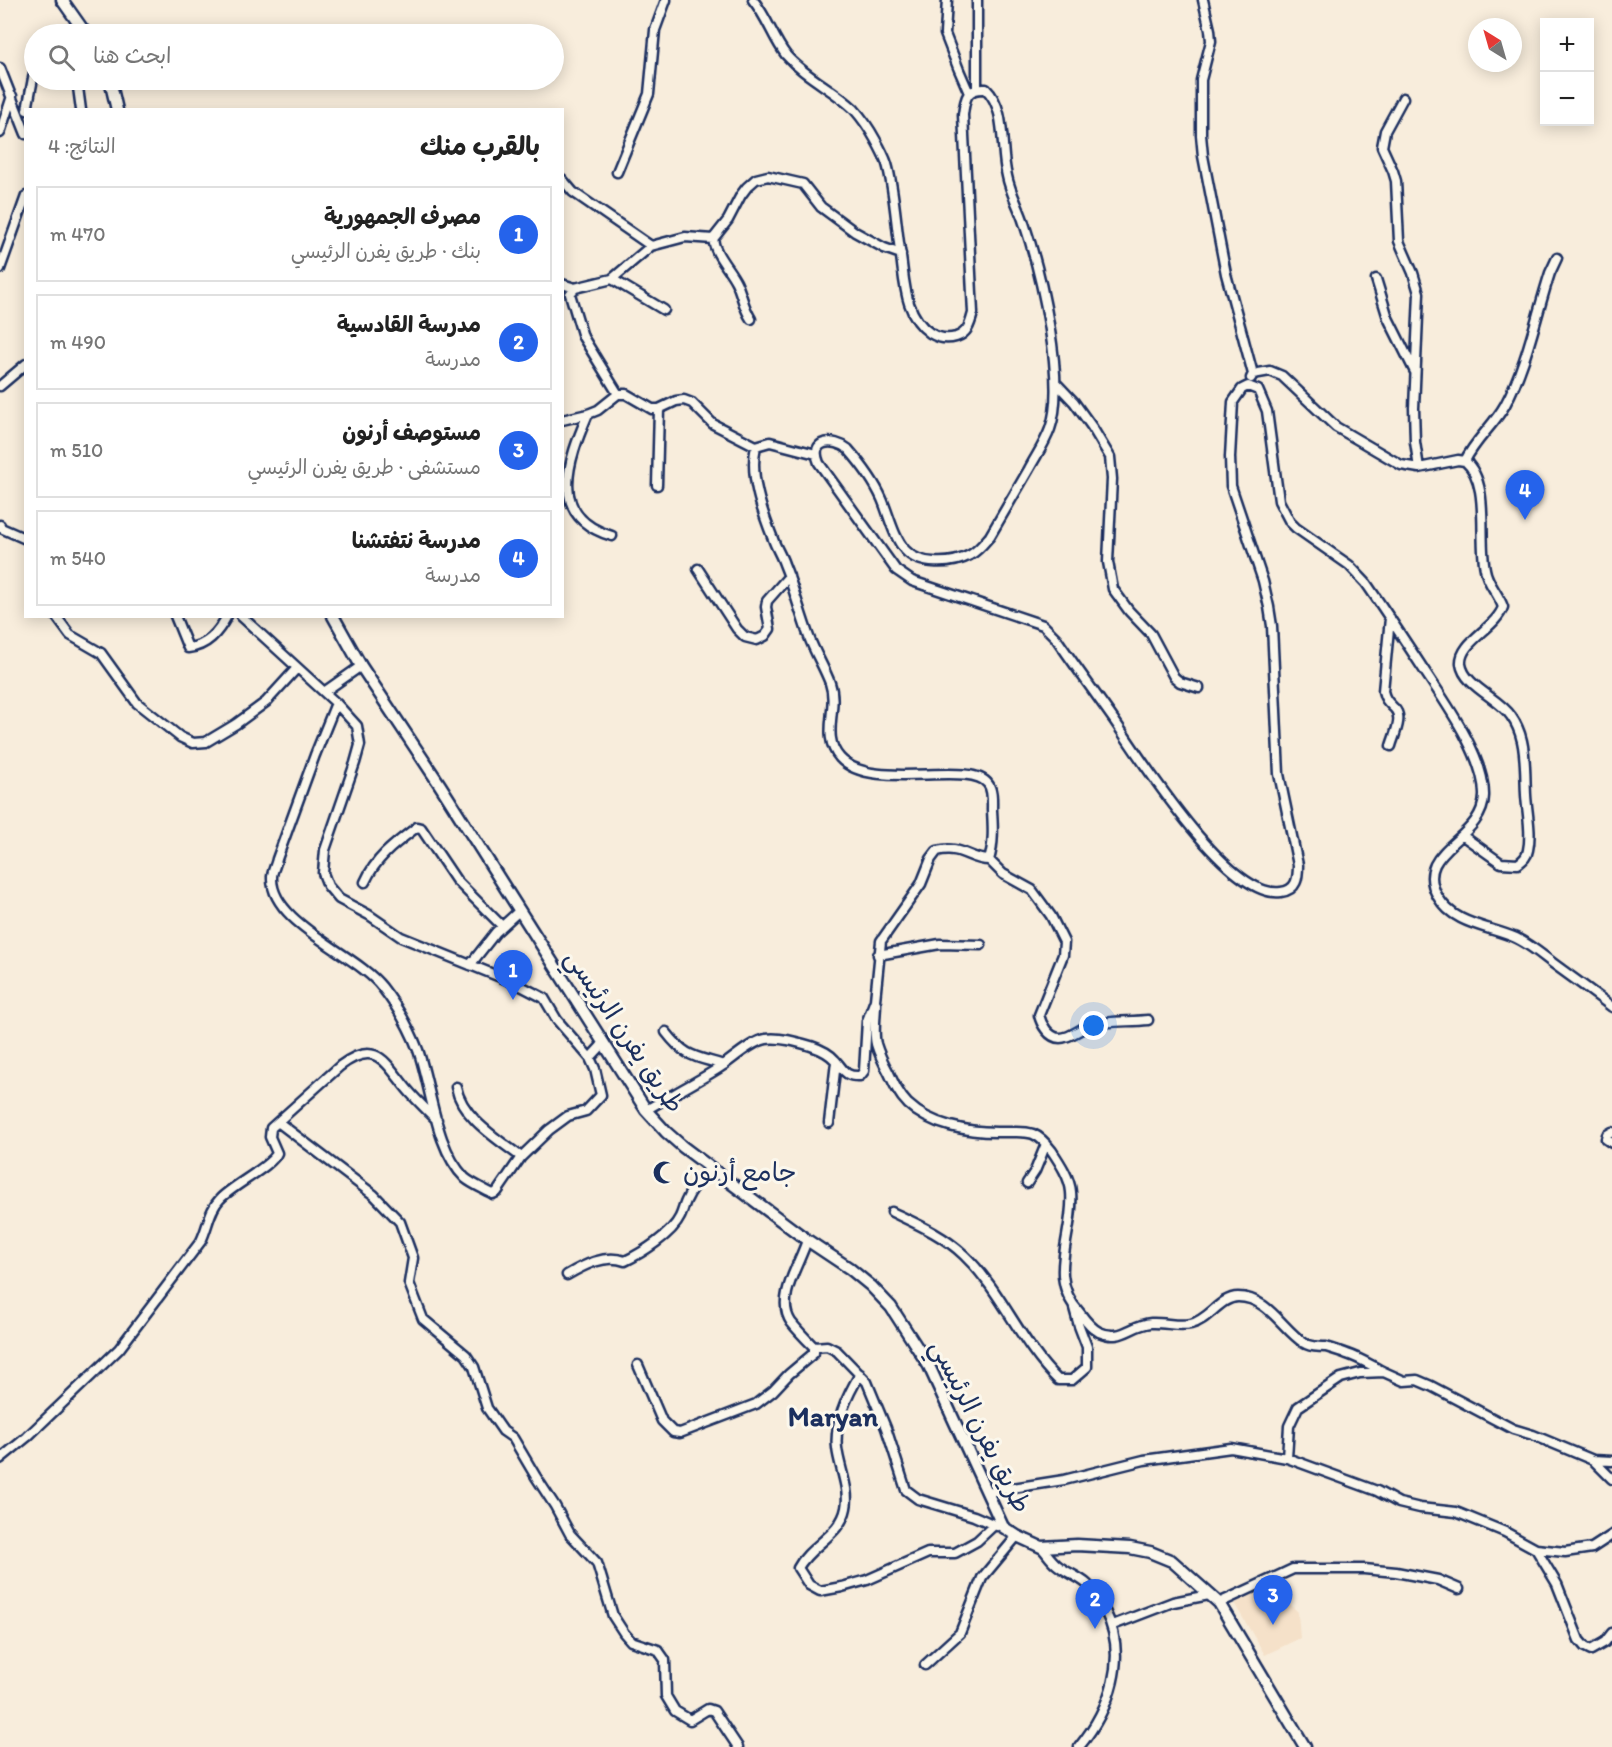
<!DOCTYPE html>
<html lang="ar">
<head>
<meta charset="utf-8">
<style>
  body { margin:0; font-family:Itim,"Playpen Sans Arabic",sans-serif; background:#f6f6f6; color:#222; direction:rtl }
  .controls { position:absolute; right:18px; top:18px; display:grid; overflow:hidden; border-radius:0px; box-shadow:0 3px 15px #0003 }
  .controls button { width:54px; height:54px; display:grid; place-items:center; padding:0; border:0; border-bottom:2px solid #e0e0e0; background:#fff; color:#222; font:30px sans-serif }
  .compass { position:absolute; left:1468px; top:18px; width:54px; height:54px; border-radius:50%; background:#fff; box-shadow:0 3px 15px #0003; rotate:323deg }
  .you { position:absolute; left:1094px; top:1026px; width:21px; height:21px; margin:-15px; border:4px solid #fff; border-radius:50%; background:#1a73e8; box-shadow:0 0 0 9px #1a73e833 }
  .badge { display:grid; place-items:center; width:39px; height:39px; border-radius:50%; background:#2563eb; color:#fff; font-size:20px; font-weight:700 }
  .pin { position:absolute; translate:-50% -50px; filter:drop-shadow(0 2px 3px #0008) }
  .pin::after { content:''; position:absolute; top:32px; width:21px; height:18px; background:inherit; clip-path:polygon(0 0,100% 0,50% 100%) }
  .list { margin:0; padding:0; list-style:none }
  h2 { display:flex; justify-content:space-between; align-items:center; height:78px; margin:0; padding:0 24px; font-size:26px }
  h2 small { font-size:20px; font-weight:400; color:#767676 }
  .list li { display:grid; grid-template-columns:39px 1fr auto; gap:18px; align-items:center; box-sizing:border-box; height:96px; margin:0 12px 12px; padding:0 12px; border:2px solid #e0e0e0; border-radius:0px }
  .list b { display:block; font-size:22px; white-space:nowrap }
  .list p { margin:0; font-size:20px; white-space:nowrap; color:#767676 }
  .list em { font-size:20px; font-style:normal; color:#767676 }
  .icon { flex:none; width:33px; height:33px; fill:none; stroke:currentColor; stroke-width:2; stroke-linecap:round; stroke-linejoin:round }
  .map { position:relative; flex:none; width:1612px; height:1747px; overflow:hidden; direction:ltr }
  .search { position:absolute; background:#fff; box-shadow:0 3px 15px #0003; left:24px; top:24px; width:540px; height:66px; display:flex; align-items:center; gap:15px; box-sizing:border-box; padding:0 21px; border-radius:33px; color:#767676; font-size:22px }
  .panel { position:absolute; background:#fff; box-shadow:0 3px 15px #0003; left:24px; top:108px; width:540px; height:510px; border-radius:0px; direction:rtl }
  .map>svg:first-child { display:block }
  .built { fill:#f5e1c9 }
  .lines { fill:none; stroke-linecap:round; stroke-linejoin:round }
  .minor-casing { stroke:#1b2f5e; stroke-width:13 }
  .major-casing { stroke:#1b2f5e; stroke-width:15 }
  .minor { stroke:#fbf7ec; stroke-width:8 }
  .major { stroke:#fbf7ec; stroke-width:10 }
  .labels { text-anchor:middle; stroke-width:6; stroke-linejoin:round; paint-order:stroke }
  .street-label { font-size:26px; fill:#1b2f5e; stroke:#fbf7ec }
  .poi-label { font-size:26px; fill:#1b2f5e; stroke:#fbf7ec; text-anchor:start }
  .quarter-label { font-size:28px; font-weight:bold; fill:#1b2f5e; stroke:#fbf7ec }
</style>
</head>
<body>
<div class="map">
<svg width="1612" height="1747" viewBox="0 0 1612 1747">
  <rect width="100%" height="100%" fill="#f8eddc"/>
  <filter id="ink" filterUnits="userSpaceOnUse"><feTurbulence type="fractalNoise" baseFrequency=".0167" numOctaves="2"/><feDisplacementMap in="SourceGraphic" scale="12" xChannelSelector="R" yChannelSelector="G"/><feConvolveMatrix kernelMatrix="1 2 1 2 8 2 1 2 1" color-interpolation-filters="sRGB"/></filter>
  <g filter="url(#ink)">
    <path class="built" d="M1271,1585L1298,1612L1300,1638L1265,1655L1234,1603Z"/>
    <g class="lines">
      <defs>
        <path id="minor" d="M753,0C767,17 773,38 786,55C805,77 833,89 854,109C862,118 869,128 875,139C879,146 884,155 887,164C894,188 896,224 900,250C905,279 903,314 930,333C938,338 946,340 956,337C968,333 970,324 973,313L963,115C965,98 966,88 986,89C1007,109 1000,149 1007,176C1010,192 1019,207 1024,223C1040,270 1067,383 1050,429C1045,443 1036,456 1029,469C1016,491 1003,514 990,536C984,543 978,551 970,555C952,565 919,566 905,550C893,536 889,515 882,499C874,481 861,464 848,449C834,438 809,439 819,463L896,570L912,581L1043,625L1056,638C1075,666 1095,693 1114,720C1141,759 1229,900 1281,892C1297,890 1298,878 1298,865L1279,774L1272,626L1269,607L1263,581L1231,486L1230,457L1233,402L1242,389L1248,386L1258,390L1267,411L1279,501L1290,522L1296,528L1349,565L1366,583C1386,612 1405,641 1424,670C1445,702 1485,757 1484,796C1483,841 1411,850 1438,897C1454,925 1489,926 1516,938C1529,944 1542,955 1554,964C1573,978 1593,992 1612,1007
          M947,0L945,34L959,70L969,93
          M977,0V89
          M1203,0L1210,30L1211,41L1201,80V135L1203,156L1226,274L1253,374L1251,378
          M0,68L26,134
          M77,80L81,110
          M1403,98L1385,131L1382,147L1393,171L1396,181L1399,241L1413,273L1419,293L1414,408L1415,442L1419,468
          M27,110L34,73
          M0,133L12,96
          M617,172L649,94L655,30L666,0
          M562,179L573,192L651,246
          M0,269L26,196
          M612,279L664,310
          M1376,279L1388,318L1415,372
          M562,284L575,288
          M751,319C743,307 742,294 736,282C729,268 715,255 713,239L728,220L741,195L747,187L756,179L768,176L803,184L821,207L855,232L884,248L901,254
          M1253,374L1270,371L1282,376L1336,427L1401,465L1419,468L1458,460L1465,461C1491,483 1478,538 1485,569C1487,583 1498,593 1503,607C1496,628 1459,642 1461,664C1464,686 1499,698 1511,716C1516,723 1520,732 1522,741C1526,758 1525,777 1526,795C1527,813 1532,833 1528,850C1527,857 1523,860 1518,864L1501,863L1463,836
          M1056,383L1074,402L1092,427L1110,457L1112,479L1108,562L1113,589L1129,611L1151,634L1174,677L1180,682L1199,688
          M0,386L26,364
          M618,394L583,337L570,294L575,288L612,279L651,246L685,237L713,239
          M588,414C568,461 547,517 612,536
          M562,420L588,414L598,410L618,394H626L652,409H659L676,401L684,400L692,403L713,424L756,446
          M1465,461C1475,440 1494,425 1505,405C1527,364 1536,316 1550,273L1557,258
          M657,485L659,409
          M0,525L1,528L26,539
          M698,569L737,629L745,637L757,640L765,636L770,629L766,607L767,601L789,576
          M56,616L70,635L101,653L137,703L180,737L193,743L206,742L236,724L266,702L297,668
          M175,616L188,648C207,646 218,633 227,616
          M241,616L336,703L357,726L360,745L355,763L325,850L323,873L328,886L339,899L369,915L401,937L515,983L544,998L557,1020L590,1058L603,1044
          M1390,618L1383,691C1385,700 1388,702 1394,708C1404,717 1394,735 1391,746
          M324,692L361,666
          M336,703L315,755L277,859C276,865 272,871 272,877C270,923 357,954 382,987C396,1005 410,1029 418,1050C432,1090 435,1148 465,1178C472,1184 484,1189 493,1194L497,1192L521,1157L549,1130L568,1116L586,1111L601,1095L595,1069L590,1058
          M989,860L1003,874L1032,890L1051,916L1064,942L1063,955L1039,1015C1041,1024 1049,1038 1060,1038C1071,1038 1080,1028 1091,1025C1109,1020 1130,1022 1148,1020
          M365,882C376,857 396,843 417,827L421,828L456,880L502,926
          M878,955L940,944L981,945
          M470,965L496,932L519,911
          M876,1003C876,1015 873,1033 876,1044C879,1054 884,1064 889,1073C894,1084 899,1095 908,1104C930,1125 967,1132 997,1132C1025,1133 1033,1126 1052,1151C1060,1163 1070,1178 1071,1192C1075,1235 1045,1276 1080,1313C1085,1320 1092,1328 1099,1332C1122,1342 1130,1325 1151,1323C1164,1322 1178,1327 1191,1324C1209,1320 1220,1297 1238,1297C1268,1297 1283,1330 1304,1343C1311,1348 1318,1346 1326,1347C1333,1349 1340,1351 1347,1354C1360,1358 1372,1366 1384,1372
          M666,1032C686,1058 694,1056 724,1065
          M456,1087C462,1118 498,1139 521,1157
          M646,1110C670,1096 695,1083 719,1068C732,1060 750,1042 766,1039C780,1037 797,1042 811,1046C820,1049 829,1053 835,1060C844,1070 845,1077 860,1076L864,1071L867,1021L875,1000L881,941L921,884L931,859L937,851C962,845 969,860 989,860C994,844 993,826 992,810C992,802 993,790 988,784C970,759 872,793 840,758C820,736 839,708 830,683C824,667 815,653 809,637C800,613 794,588 784,564C781,555 776,548 773,539C762,511 749,476 756,446L770,442L816,454
          M278,1122L374,1195L400,1222L413,1258L409,1283L423,1319L466,1355L474,1367L487,1408L503,1431L513,1438L536,1477L555,1506L570,1534L597,1563L613,1616L624,1633L631,1641L658,1650L665,1660L666,1696L675,1711L690,1720L708,1709L714,1711L738,1747
          M829,1123L836,1062
          M1612,1132L1607,1135L1606,1139L1612,1143
          M1027,1183L1035,1171L1046,1144
          M892,1212C917,1224 943,1235 964,1255C1002,1291 1020,1343 1058,1380H1072L1087,1367V1347L1079,1326L1074,1308
          M807,1240C800,1264 775,1298 791,1322C798,1331 806,1339 814,1347L827,1346L837,1351L867,1382L886,1428L906,1490L918,1499L974,1516L997,1526
          M567,1275C584,1265 605,1254 625,1261C642,1253 672,1234 680,1217C683,1211 684,1204 687,1199C692,1187 702,1178 710,1168
          M638,1365L662,1421L673,1432L680,1433L756,1404L773,1391L789,1374L814,1353V1347
          M860,1374C848,1394 834,1423 837,1448C839,1467 850,1489 846,1508C841,1535 810,1545 798,1568L809,1585L820,1591L842,1587L867,1580L928,1553H955L977,1541L993,1526
          M1287,1458L1289,1426L1298,1407L1341,1378L1360,1373L1384,1372L1404,1381L1417,1380L1431,1386L1513,1429L1533,1435L1593,1460
          M0,1459L27,1437L119,1349L201,1241C208,1227 209,1210 220,1199C233,1185 272,1166 277,1153L270,1137L271,1128L340,1066C376,1039 385,1062 407,1089C416,1100 427,1110 437,1120
          M1612,1461L1593,1460L1612,1479
          M987,1492L1064,1480L1144,1460L1231,1448L1287,1458L1377,1491L1399,1503L1420,1508L1456,1512L1505,1532L1536,1549L1565,1552L1592,1548L1612,1535
          M1041,1547C1046,1552 1050,1559 1056,1564C1065,1572 1078,1576 1087,1584C1095,1591 1101,1602 1105,1611C1129,1657 1110,1709 1079,1747
          M1536,1549L1557,1584L1579,1640L1585,1647L1591,1650L1605,1642L1612,1633
          M1219,1603L1293,1569H1364L1396,1572L1438,1580L1459,1589
          M1113,1625L1173,1602L1209,1595
          M925,1665L960,1633L982,1578L1017,1536"/>
        <path id="major" d="M62,0L86,34
          M110,80L117,110
          M333,616L361,666L440,785L646,1110L666,1132L683,1147L807,1240L849,1268L871,1286L891,1307L929,1366L1003,1527L1017,1536L1041,1547L1077,1545L1130,1548L1150,1552L1172,1561L1219,1603L1305,1747"/>
      </defs>
      <use href="#minor" class="minor-casing"/>
      <use href="#major" class="major-casing"/>
      <use href="#minor" class="minor"/>
      <use href="#major" class="major"/>
    </g>
  </g>
  <defs>
    <symbol id="mosque-bare" viewBox="-9 -9 18 18"><path d="M3.5-4.9A6 6 0 1 0 3.5 4.9A5 5 0 1 1 3.5-4.9Z" fill="#1b2f5e" stroke="#fbf7ec" stroke-width="2.5" paint-order="stroke"/></symbol>
  </defs>
  <g fill-rule="evenodd">
    <use href="#mosque-bare" x="648" y="1156" width="33" height="33"/>
  </g>
  <g class="labels">
    <g class="street-label">
      <text transform="translate(625 1031) rotate(56)" y="9">طريق يفرن الرئيسي</text>
      <text transform="translate(981 1426) rotate(63)" y="9">طريق يفرن الرئيسي</text>
    </g>
    <g class="poi-label">
      <text x="683" y="1181">جامع أرنون</text>
    </g>
    <g class="quarter-label">
      <text x="833" y="1426">Maryan</text>
    </g>
  </g>
</svg>
<div class="controls">
<button>+</button>
<button>−</button>
</div>
<svg class="compass" viewBox="-18 -18 36 36"><path d="M0-13l5 13h-10z" fill="#e53935"/><path d="M0 13l5-13h-10z" fill="#767676"/></svg>
<div class="you"></div>
<div class="pin badge" style="left:513px;top:1000px">1</div>
<div class="pin badge" style="left:1095px;top:1629px">2</div>
<div class="pin badge" style="left:1273px;top:1625px">3</div>
<div class="pin badge" style="left:1525px;top:520px">4</div>
<div class="search"><svg class="icon" aria-label="search" viewBox="0 0 24 24"><circle cx="10" cy="10" r="6"/><path d="M15 15l6 6"/></svg>ابحث هنا</div>
<section class="panel">
<h2>بالقرب منك<small>النتائج: 4</small></h2>
<ul class="list">
<li><span class="badge">1</span><div><b>مصرف الجمهورية</b><p>بنك · طريق يفرن الرئيسي</p></div><em>470 m</em></li>
<li><span class="badge">2</span><div><b>مدرسة القادسية</b><p>مدرسة</p></div><em>490 m</em></li>
<li><span class="badge">3</span><div><b>مستوصف أرنون</b><p>مستشفى · طريق يفرن الرئيسي</p></div><em>510 m</em></li>
<li><span class="badge">4</span><div><b>مدرسة نتفتشنا</b><p>مدرسة</p></div><em>540 m</em></li>
</ul>
</section>
</div>
</body>
</html>
